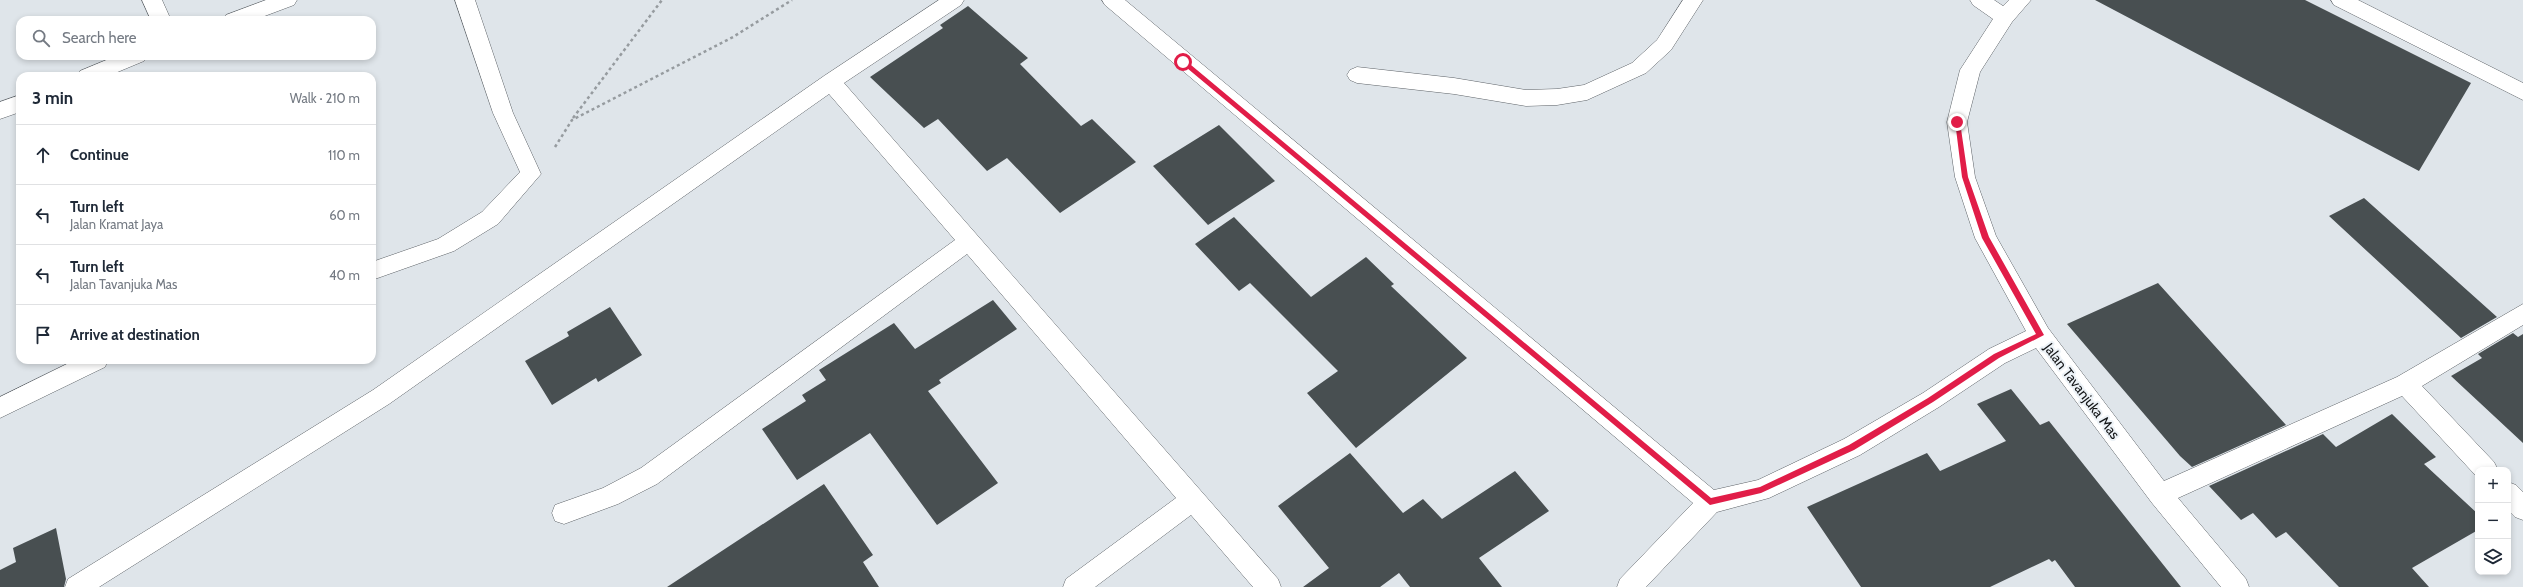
<!DOCTYPE html>
<html lang="en">
<head>
<meta charset="utf-8">
<style>
  body { margin:0; font-family:Cabin,sans-serif; background:#f2f2f3; color:#1f2937 }
  .controls { position:absolute; right:12px; bottom:12px; display:grid; overflow:hidden; border-radius:8px; box-shadow:0 2px 6px #0003 }
  .controls button { width:36px; height:36px; display:grid; place-items:center; padding:0; border:0; border-bottom:1px solid #e0e1e3; background:#fff; color:#1f2937; font:20px sans-serif }
  .stop { position:absolute; width:12px; height:12px; margin:-9px; border:3px solid #e11d48; border-radius:50%; background:#fff }
  .stop.end { background:#e11d48; border-color:#fff; box-shadow:0 1px 4px #0008 }
  .list { margin:0; padding:0; list-style:none }
  h2 { display:flex; justify-content:space-between; align-items:center; height:52px; margin:0; padding:0 16px; font-size:17px }
  h2 small { font-size:13px; font-weight:400; color:#747a83 }
  .list li { display:grid; grid-template-columns:26px 1fr auto; gap:12px; align-items:center; box-sizing:border-box; height:60px; padding:0 16px; border-top:1px solid #e0e1e3 }
  .list b { display:block; font-size:15px; white-space:nowrap }
  .list p { margin:0; font-size:13px; white-space:nowrap; color:#747a83 }
  .list em { font-size:13px; font-style:normal; color:#747a83 }
  .icon { flex:none; width:22px; height:22px; fill:none; stroke:currentColor; stroke-width:2; stroke-linecap:round; stroke-linejoin:round }
  .map { position:relative; flex:none; width:2523px; height:587px; overflow:hidden }
  .search { position:absolute; background:#fff; box-shadow:0 2px 6px #0003; left:16px; top:16px; width:360px; height:44px; display:flex; align-items:center; gap:10px; box-sizing:border-box; padding:0 14px; border-radius:12px; color:#747a83; font-size:15px }
  .panel { position:absolute; background:#fff; box-shadow:0 2px 6px #0003; left:16px; top:72px; width:360px; height:292px; border-radius:12px }
  .map>svg:first-child { display:block }
  .building { fill:#484f51 }
  .lines { fill:none; stroke-linecap:round; stroke-linejoin:round }
  .street-casing { stroke:#5d6267; stroke-width:1 }
  .path { stroke:#969b9f; stroke-width:2.5; stroke-dasharray:3 3; stroke-linecap:butt }
  .street { fill:#fff; fill-rule:evenodd }
  .route { fill:#e11d48 }
  .labels { text-anchor:middle; stroke-width:4; stroke-linejoin:round; paint-order:stroke }
  .street-label { font-size:14px; fill:#131517; stroke:#ecf2f7 }
</style>
</head>
<body>
<div class="map">
<svg width="2523" height="587" viewBox="0 0 2523 587">
  <rect width="100%" height="100%" fill="#dfe5ea"/>
  <path class="building" d="M2095,0H2305L2471,83L2419,171Z
    M968,6L1028,58L1020,64L1081,126L1092,119L1136,162L1060,213L1007,158L987,171L938,119L924,128L870,77L943,28L940,25Z
    M1219,125L1275,181L1208,225L1153,166Z
    M2364,198L2497,317L2461,338L2329,216Z
    M1234,217L1311,297L1366,257L1394,284L1391,286L1467,358L1356,448L1307,393L1338,371L1250,283L1239,291L1195,244Z
    M2158,283L2286,425L2192,467L2180,456L2067,324Z
    M993,300L1017,329L939,380L941,383L928,391L998,483L937,525L870,433L797,480L762,429L806,401L802,395L826,380L819,370L894,323L915,349Z
    M610,307L642,355L598,382L596,378L552,405L525,361L569,336L567,332Z
    M2513,333L2518,337L2523,334V443L2451,376L2482,358L2478,354Z
    M2011,389L2040,425L2049,421L2181,587H2075L2055,560L2052,562L2049,559L1990,587H1861L1807,507L1927,453L1940,471L2006,441L1977,404Z
    M2392,414L2436,457L2424,464L2478,514V530L2412,568L2429,587H2339L2286,532L2276,538L2253,513L2241,520L2209,486L2323,434L2336,447Z
    M1350,453L1403,513L1423,499L1442,519L1515,471L1549,511L1479,558L1502,587H1410L1399,573L1380,587H1303L1329,568L1278,506Z
    M824,484L873,555L863,562L879,587H667Z
    M56,528L66,579L64,587H0V570L16,562L13,548Z"/>
  <g class="lines">
    <defs>
      <path id="street" d="M142,0H162L171,20H151Z
        M266,0H297L294,5L254,20H223L226,15Z
        M455,0H475L513,113L541,174L498,224L454,251L372,280V262L438,239L482,212L520,172L493,113Z
        M939,0H964L961,5L844,83L1278,579L1281,587H1253L1191,515L1095,587H1063L1066,579L1176,498L967,254L657,484L618,504L564,524L555,521L552,513L555,505L603,488L641,468L955,240L829,94L389,404L99,587H65L68,579L373,390L824,76Z
        M1102,0H1125L1714,490L1758,480L1844,439L1923,393L1989,349L2026,331L1975,238L1955,177L1947,122L1960,70L1993,19L1973,5L1970,0H1994L2003,6L2009,0H2031L2012,22L1980,72L1967,122L1975,177L1996,236L2048,328L2164,481L2397,377L2523,304V325L2422,386L2494,462L2498,470H2478V478L2402,396L2178,498L2246,579L2249,587H2221L2152,503L2036,348L2005,363L1939,407L1860,455L1769,498L1717,512L1646,587H1617L1620,579L1693,503L1105,5Z
        M1683,0H1703L1671,50L1646,73L1587,100L1557,105L1526,106L1454,94L1357,83L1350,80L1347,75L1350,70L1357,67L1454,78L1526,90L1557,89L1584,85L1632,63L1657,40Z
        M2331,0H2358L2523,83V100L2334,5Z
        M116,56H147L144,61L108,76H77L80,71Z
        M20,95V112L0,119V102Z
        M75,360H108L105,367L0,418V397Z
        M2508,482L2516,485L2523,492V520L2515,517L2508,510Z"/>
    </defs>
    <use href="#street" class="street-casing"/>
    <path class="path" d="M573,118L662,0
      M555,147L572,120L733,37L792,0"/>
    <use href="#street" class="street"/>
  </g>
  <path class="route" d="M1181,60H1185L1711,498L1760,487L1849,445L1928,398L1994,354L2036,334L1982,238L1962,177L1955,121L1960,122L1968,177L1989,237L2044,335L1999,358L1933,402L1854,450L1761,493L1710,505L1181,63Z"/>
  <g class="labels">
    <g class="street-label">
      <text transform="translate(2082 391) rotate(53)" y="5">Jalan Tavanjuka Mas</text>
    </g>
  </g>
</svg>
<div class="controls">
<button>+</button>
<button>−</button>
<button><svg class="icon" aria-label="layers" viewBox="0 0 24 24"><path d="M12 4l9 5-9 5-9-5zM3 14l9 5 9-5"/></svg></button>
</div>
<div class="stop" style="left:1183px;top:62px"></div>
<div class="stop end" style="left:1957px;top:122px"></div>
<div class="search"><svg class="icon" aria-label="search" viewBox="0 0 24 24"><circle cx="10" cy="10" r="6"/><path d="M15 15l6 6"/></svg>Search here</div>
<section class="panel">
<h2>3 min<small>Walk · 210 m</small></h2>
<ul class="list">
<li><svg class="icon" aria-label="ahead" viewBox="0 0 24 24"><path d="M12 20V5M6 11l6-6 6 6"/></svg><div><b>Continue</b></div><em>110 m</em></li>
<li><svg class="icon" aria-label="left" viewBox="0 0 24 24"><path d="M17 20v-9H6M10 6l-5 5 5 5"/></svg><div><b>Turn left</b><p>Jalan Kramat Jaya</p></div><em>60 m</em></li>
<li><svg class="icon" aria-label="left" viewBox="0 0 24 24"><path d="M17 20v-9H6M10 6l-5 5 5 5"/></svg><div><b>Turn left</b><p>Jalan Tavanjuka Mas</p></div><em>40 m</em></li>
<li><svg class="icon" aria-label="arrive" viewBox="0 0 24 24"><path d="M6 21V4h12l-3 4 3 4H6"/></svg><div><b>Arrive at destination</b></div></li>
</ul>
</section>
</div>
</body>
</html>
